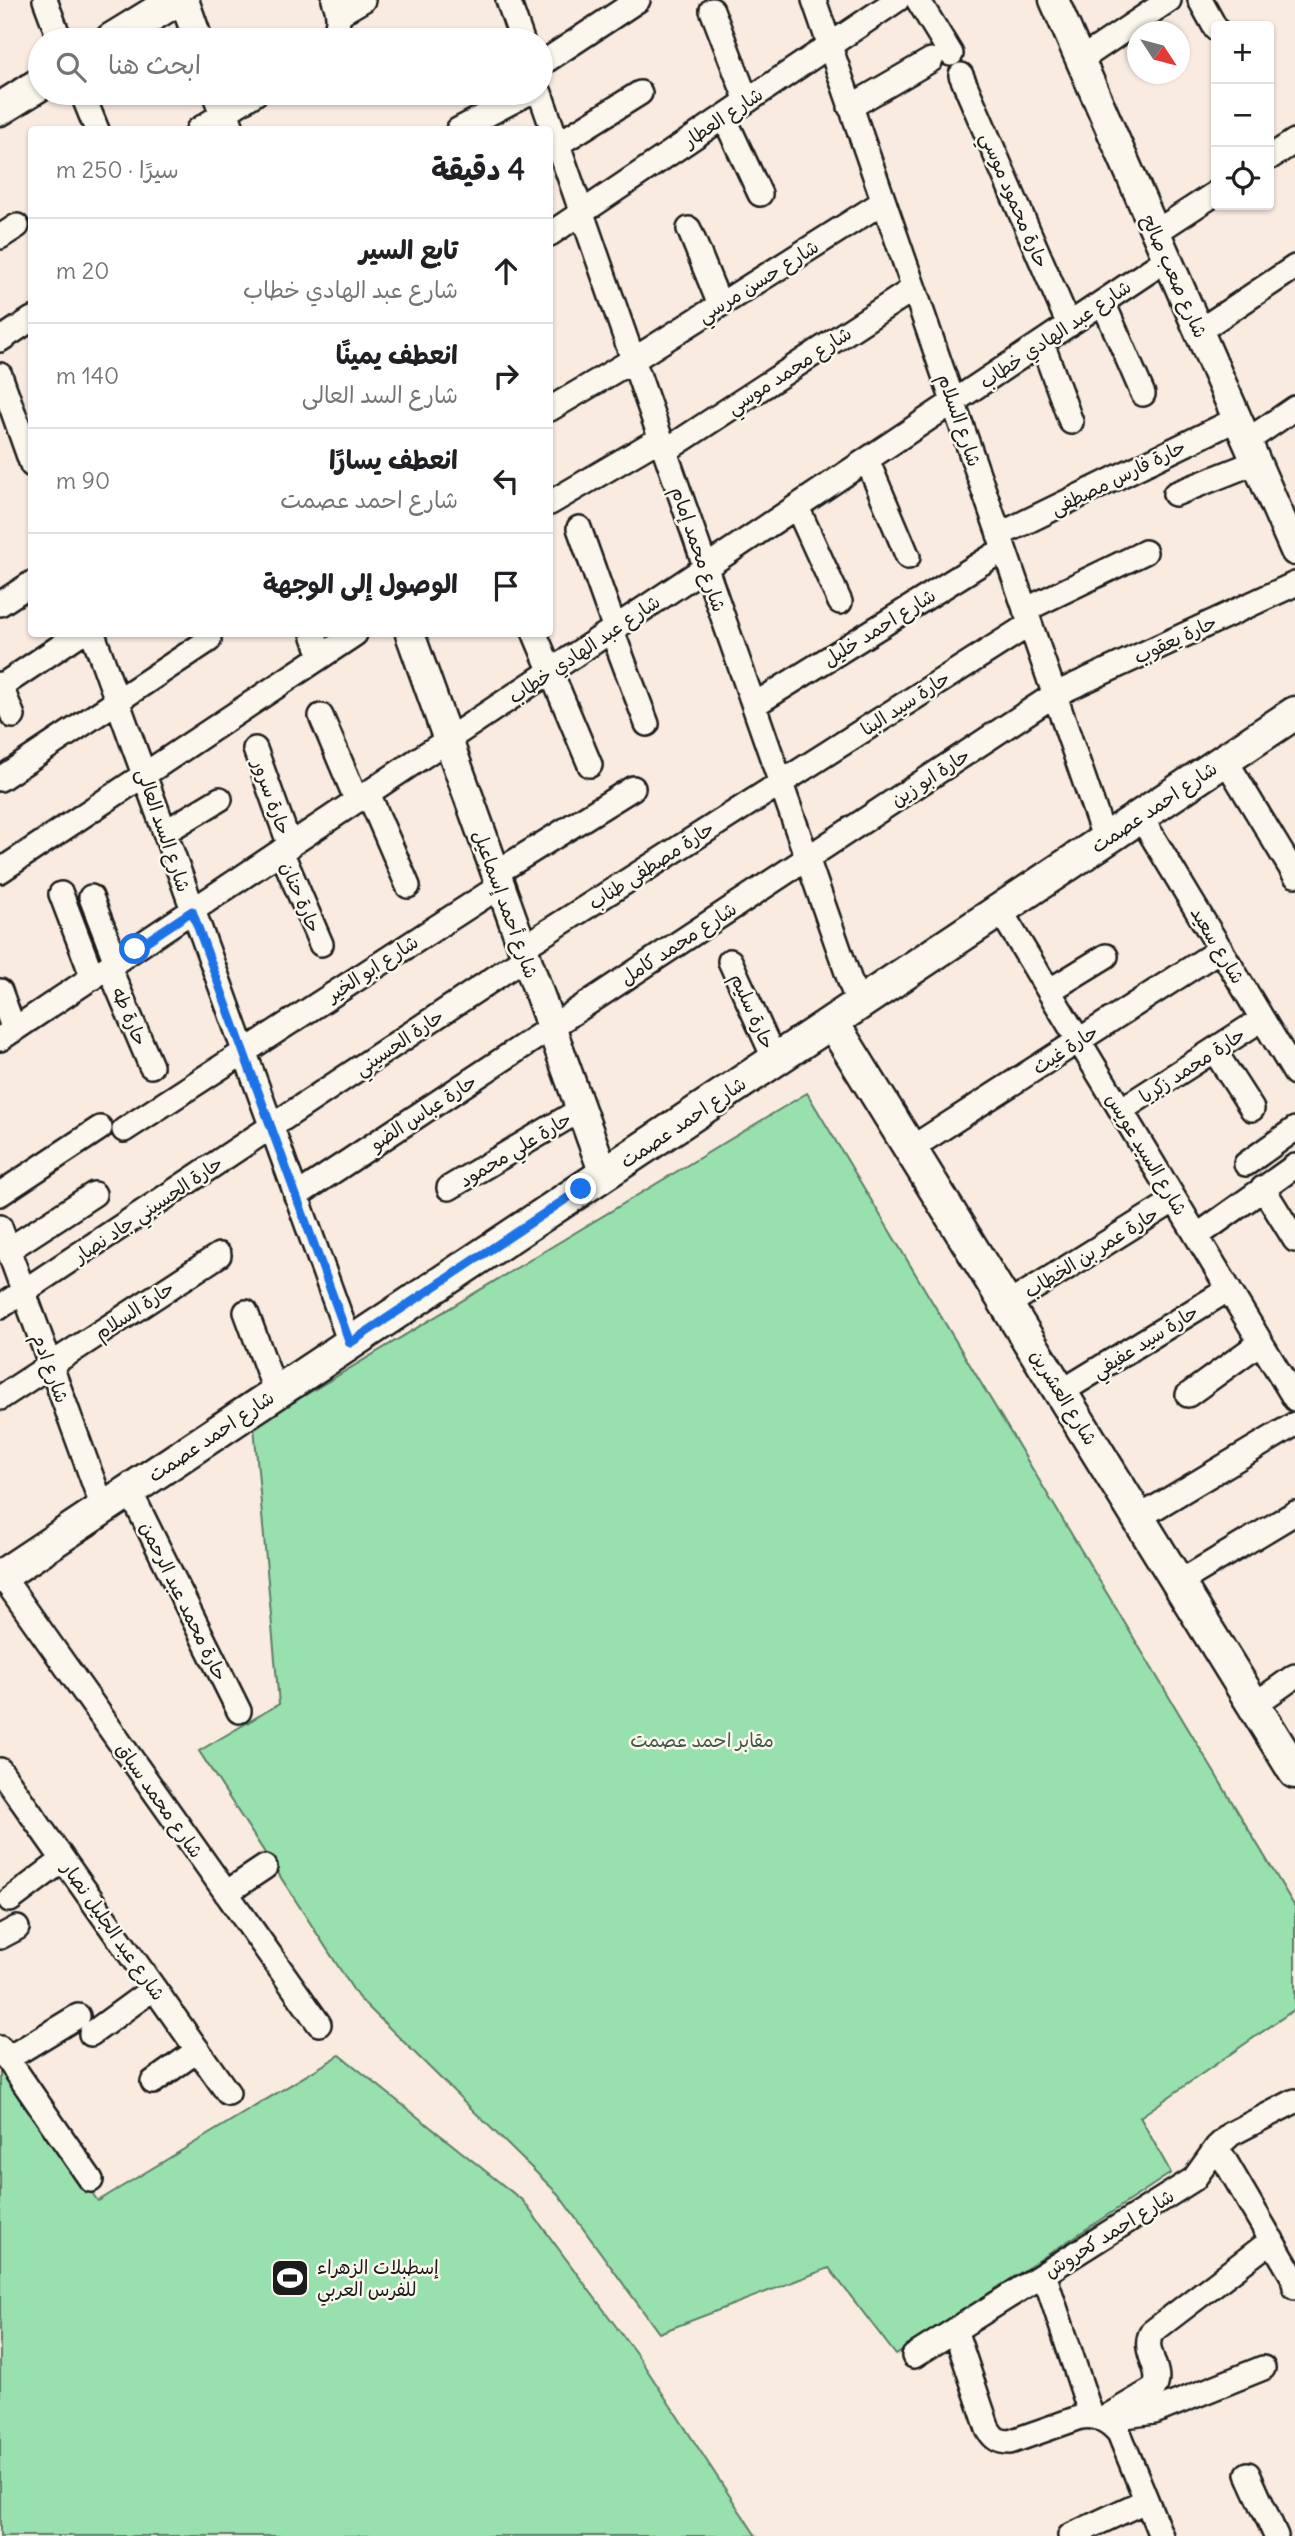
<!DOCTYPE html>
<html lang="ar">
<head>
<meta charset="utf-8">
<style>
  body { margin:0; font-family:Delius,"Playpen Sans Arabic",sans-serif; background:#f6f6f6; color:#202124; direction:rtl }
  .controls { position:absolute; right:21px; top:21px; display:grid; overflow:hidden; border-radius:7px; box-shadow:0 2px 5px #0004 }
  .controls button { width:63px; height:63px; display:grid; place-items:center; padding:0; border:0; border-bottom:2px solid #e0e0e0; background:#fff; color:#202124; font:35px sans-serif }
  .compass { position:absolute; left:1127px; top:21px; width:63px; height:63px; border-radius:50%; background:#fff; box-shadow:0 2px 5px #0004; rotate:126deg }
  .stop { position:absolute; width:21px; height:21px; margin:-16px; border:5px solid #1a73e8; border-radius:50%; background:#fff }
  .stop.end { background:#1a73e8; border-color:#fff; box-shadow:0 2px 7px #0008 }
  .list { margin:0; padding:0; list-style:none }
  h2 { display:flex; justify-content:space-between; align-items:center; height:91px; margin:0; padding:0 28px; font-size:30px }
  h2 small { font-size:23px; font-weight:400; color:#757577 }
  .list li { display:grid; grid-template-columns:46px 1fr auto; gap:21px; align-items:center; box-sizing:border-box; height:105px; padding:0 28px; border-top:2px solid #e0e0e0 }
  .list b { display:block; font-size:26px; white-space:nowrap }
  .list p { margin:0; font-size:23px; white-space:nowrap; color:#757577 }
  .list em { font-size:23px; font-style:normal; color:#757577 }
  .icon { flex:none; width:38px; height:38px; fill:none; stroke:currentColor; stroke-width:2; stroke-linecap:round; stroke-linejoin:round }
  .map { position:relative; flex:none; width:1295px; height:2536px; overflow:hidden; direction:ltr }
  .search { position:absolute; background:#fff; box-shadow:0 2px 5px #0004; left:28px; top:28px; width:525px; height:77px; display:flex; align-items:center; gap:18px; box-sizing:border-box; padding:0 24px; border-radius:38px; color:#757577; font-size:26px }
  .panel { position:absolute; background:#fff; box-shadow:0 2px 5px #0004; left:28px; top:126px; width:525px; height:511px; border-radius:7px; direction:rtl }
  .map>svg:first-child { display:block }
  .green { fill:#99e0af; stroke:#5a7e66; stroke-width:2 }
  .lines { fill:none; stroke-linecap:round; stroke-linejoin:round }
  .minor-casing { stroke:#1c1c1c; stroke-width:28 }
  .tertiary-casing { stroke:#1c1c1c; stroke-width:33 }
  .secondary-casing { stroke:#1c1c1c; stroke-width:37 }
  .minor { stroke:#fbf7ec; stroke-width:23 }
  .tertiary { stroke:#fbf7ec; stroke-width:28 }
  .secondary { stroke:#fbf7ec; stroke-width:32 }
  .route { stroke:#1a73e8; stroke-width:9 }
  .labels { text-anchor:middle; stroke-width:5; stroke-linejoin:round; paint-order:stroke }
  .street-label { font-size:19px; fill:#1c1c1c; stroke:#fbf7ec }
  .park-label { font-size:19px; fill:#425748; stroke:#fbf7ec }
  .poi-label { font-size:19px; fill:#1c1c1c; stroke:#fbf7ec; text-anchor:start }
</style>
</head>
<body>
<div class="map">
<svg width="1295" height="2536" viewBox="0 0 1295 2536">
  <rect width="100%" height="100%" fill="#faebe1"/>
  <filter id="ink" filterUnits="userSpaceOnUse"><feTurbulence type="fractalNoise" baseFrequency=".0143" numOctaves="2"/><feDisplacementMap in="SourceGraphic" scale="14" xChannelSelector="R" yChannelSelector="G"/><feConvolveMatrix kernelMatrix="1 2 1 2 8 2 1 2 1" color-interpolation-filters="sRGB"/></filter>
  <g filter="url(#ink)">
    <path class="green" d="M807,1093L1295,1907V2009L1140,2117L1171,2173L896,2355L829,2268L659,2333L558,2194L358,1997L199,1751L279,1704L254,1426Z
      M340,2055L523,2201L638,2356L756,2536H0V2069L98,2201Z"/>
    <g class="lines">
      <defs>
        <path id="minor" d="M45,0L60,40
          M508,0L522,40
          M814,0L1105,840
          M918,0L951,54
          M1200,0L1216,29
          M712,10L747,101
          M339,14L363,0
          M330,40C340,26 340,15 334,0
          M1080,60L1169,0
          M541,64L638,0
          M961,75L1069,325
          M82,93L97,130
          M540,93L858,1004
          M850,107L931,60
          M724,117L760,194
          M198,130L256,93
          M458,130L528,93
          M558,144L640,93
          M1269,158L1295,141
          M689,229L720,305
          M1156,232L1216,193
          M550,234L897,0
          M0,237L17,226
          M1103,302L1143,394
          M1199,331L1295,267
          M0,340L32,319
          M1042,343L1071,422
          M0,375L32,465
          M550,409L633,360L883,202
          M1247,441L1295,408
          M665,451L913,289
          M867,460L908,557
          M1175,494L1256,462
          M550,503L661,438
          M797,507L840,602
          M579,528L615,629
          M999,535L1237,419
          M0,604L32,583
          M1025,610L1145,552
          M612,631L647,724
          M93,634L350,1343
          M313,634L321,656
          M535,634L590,765
          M0,684L13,716
          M0,687L79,634
          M754,705L1004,549
          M321,716L357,801
          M255,749L290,846
          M1225,759L1295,875
          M0,779L209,640
          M368,793L408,886
          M1140,816L1295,1073
          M165,832L220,799
          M281,851L321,944
          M0,871L355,634
          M496,873L633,788
          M61,894L93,978
          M91,897L116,962
          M1000,910L1295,1399
          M522,948L1030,624
          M730,961L775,1060
          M109,967L151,1066
          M0,991L14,1030
          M1049,991L1106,956
          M0,1039L1167,259
          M1214,1050L1252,1109
          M1121,1110L1262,1019
          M124,1130L500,886
          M910,1149L1221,949
          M1246,1164L1295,1129
          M449,1188L580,1110
          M1263,1188L1295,1240
          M0,1194L100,1128
          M296,1196L1054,695L1295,584
          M0,1227L103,1508
          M1197,1236L1295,1166
          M8,1250L94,1194
          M1007,1305L1175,1200
          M0,1307L526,957
          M246,1312L276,1393
          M1061,1392L1229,1289
          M1188,1395L1261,1342
          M0,1398L219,1255
          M130,1491L239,1711
          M1138,1518L1295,1424
          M2,1576L319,2024
          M1178,1583L1295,1513
          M1254,1705L1295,1676
          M0,1770L228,2093
          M226,1893L265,1867
          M10,1900L63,1860
          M0,1937L17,1928
          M91,2034L154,1988
          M0,2048L91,2180
          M7,2059L78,2016
          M153,2082L198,2050
          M1217,2147L1293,2277L1295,2287
          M1044,2274L1091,2415
          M955,2330L988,2429C994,2439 999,2442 1010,2442L1081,2417C1097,2415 1108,2420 1119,2433L1161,2536
          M914,2356L1194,2179L1217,2147L1231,2134L1295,2101
          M1111,2418L1154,2412L1263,2368
          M1103,2419L1154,2389C1165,2370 1140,2351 1152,2332L1272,2240
          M1248,2474L1276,2536
          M1070,2536L1145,2501"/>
        <path id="tertiary" d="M184,0L198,40
          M1054,0L1295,551
          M217,93L230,130
          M410,634L604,1174"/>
        <path id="secondary" d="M111,40L176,0
          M0,109L40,84
          M832,1022L1295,1772
          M0,1577L1295,713"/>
      </defs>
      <use href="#minor" class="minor-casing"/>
      <use href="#tertiary" class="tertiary-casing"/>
      <use href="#secondary" class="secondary-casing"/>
      <use href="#minor" class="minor"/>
      <use href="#tertiary" class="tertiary"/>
      <use href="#secondary" class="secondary"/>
    </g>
  </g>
  <g class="lines" filter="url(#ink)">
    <path class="route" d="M135,949L192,911L350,1343L581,1189"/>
  </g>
  <defs>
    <symbol id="stadium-square" viewBox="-11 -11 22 22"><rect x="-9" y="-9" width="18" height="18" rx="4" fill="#1c1c1c" stroke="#fbf7ec"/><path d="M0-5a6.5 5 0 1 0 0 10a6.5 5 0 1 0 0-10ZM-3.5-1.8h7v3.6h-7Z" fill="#fff"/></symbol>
  </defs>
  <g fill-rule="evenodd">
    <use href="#stadium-square" x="268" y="2256" width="44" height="44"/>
  </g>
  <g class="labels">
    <g class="street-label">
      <text transform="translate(723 117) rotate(-34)" y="7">شارع العطار</text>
      <text transform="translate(1015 200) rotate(67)" y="7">حارة محمود موسي</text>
      <text transform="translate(1175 276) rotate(66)" y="7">شارع صعب صالح</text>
      <text transform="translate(758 281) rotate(-32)" y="7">شارع حسن مرسي</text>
      <text transform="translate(1055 334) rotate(-34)" y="7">شارع عبد الهادي خطاب</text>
      <text transform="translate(789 370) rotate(-33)" y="7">شارع محمد موسي</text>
      <text transform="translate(960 420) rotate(71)" y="7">شارع السلام</text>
      <text transform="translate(1118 477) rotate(-26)" y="7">حارة فارس مصطفى</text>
      <text transform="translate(699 549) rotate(71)" y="7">شارع محمد إمام</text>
      <text transform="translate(879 627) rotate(-32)" y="7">شارع احمد خليل</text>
      <text transform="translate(1175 639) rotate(-25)" y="7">حارة يعقوب</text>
      <text transform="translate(584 649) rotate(-34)" y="7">شارع عبد الهادي خطاب</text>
      <text transform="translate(905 703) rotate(-33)" y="7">حارة سيد البنا</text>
      <text transform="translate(930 777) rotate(-33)" y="7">حارة ابو زين</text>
      <text transform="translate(272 797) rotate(70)" y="7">حارة سرور</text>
      <text transform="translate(1154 807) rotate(-34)" y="7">شارع احمد عصمت</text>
      <text transform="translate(164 830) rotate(71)" y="7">شارع السد العالى</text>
      <text transform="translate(651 865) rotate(-33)" y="7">حارة مصطفى طناب</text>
      <text transform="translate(301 897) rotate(67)" y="7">حارة حنان</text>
      <text transform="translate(506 904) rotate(70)" y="7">شارع أحمد إسماعيل</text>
      <text transform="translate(678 943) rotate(-33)" y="7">شارع محمد كامل</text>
      <text transform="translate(1218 945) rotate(59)" y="7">شارع سعيد</text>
      <text transform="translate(372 968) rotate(-33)" y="7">شارع ابو الخير</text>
      <text transform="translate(753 1011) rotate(66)" y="7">حارة سليم</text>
      <text transform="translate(130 1016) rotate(67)" y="7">حارة طه</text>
      <text transform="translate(399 1042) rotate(-34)" y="7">حارة الحسيني</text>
      <text transform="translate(1065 1049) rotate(-33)" y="7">حارة غيث</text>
      <text transform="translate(1192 1065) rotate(-33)" y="7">حارة محمد زكريا</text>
      <text transform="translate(423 1112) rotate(-33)" y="7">حارة عباس الضو</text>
      <text transform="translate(683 1122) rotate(-34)" y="7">شارع احمد عصمت</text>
      <text transform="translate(515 1149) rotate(-31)" y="7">حارة علي محمود</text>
      <text transform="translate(1147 1154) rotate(59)" y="7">شارع السيد عويس</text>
      <text transform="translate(148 1209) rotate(-34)" y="7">حارة الحسيني جاد نصار</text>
      <text transform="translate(1091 1252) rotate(-32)" y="7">حارة عمر بن الخطاب</text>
      <text transform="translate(134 1310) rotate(-33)" y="7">حارة السلام</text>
      <text transform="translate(1145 1341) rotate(-32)" y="7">حارة سيد عفيفي</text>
      <text transform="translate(51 1368) rotate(70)" y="7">شارع ادم</text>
      <text transform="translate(1064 1397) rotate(58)" y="7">شارع العشرين</text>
      <text transform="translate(211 1436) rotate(-34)" y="7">شارع احمد عصمت</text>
      <text transform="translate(184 1601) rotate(64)" y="7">حارة محمد عبد الرحمن</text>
      <text transform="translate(160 1800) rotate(55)" y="7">شارع محمد سباق</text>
      <text transform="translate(114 1931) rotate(55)" y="7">شارع عبد الجليل نصار</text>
      <text transform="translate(1109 2233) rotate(-32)" y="7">شارع احمد كحروش</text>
    </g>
    <g class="park-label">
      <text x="702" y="1747">مقابر احمد عصمت</text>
    </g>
    <g class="poi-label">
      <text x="317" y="2274">إسطبلات الزهراء<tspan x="317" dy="22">للفرس العربي</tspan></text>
    </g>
  </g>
</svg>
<div class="controls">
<button>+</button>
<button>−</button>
<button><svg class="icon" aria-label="locate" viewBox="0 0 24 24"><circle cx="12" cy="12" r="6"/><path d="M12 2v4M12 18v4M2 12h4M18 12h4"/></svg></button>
</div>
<svg class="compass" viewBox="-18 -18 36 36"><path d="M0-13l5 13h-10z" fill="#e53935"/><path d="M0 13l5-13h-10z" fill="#757577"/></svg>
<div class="stop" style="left:135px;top:949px"></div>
<div class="stop end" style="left:581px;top:1189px"></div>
<div class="search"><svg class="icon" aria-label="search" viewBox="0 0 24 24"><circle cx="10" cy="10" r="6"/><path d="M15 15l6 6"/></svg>ابحث هنا</div>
<section class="panel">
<h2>4 دقيقة<small>سيرًا · 250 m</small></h2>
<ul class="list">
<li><svg class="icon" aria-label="ahead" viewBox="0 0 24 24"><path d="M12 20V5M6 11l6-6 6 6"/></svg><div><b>تابع السير</b><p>شارع عبد الهادي خطاب</p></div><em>20 m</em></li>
<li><svg class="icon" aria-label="right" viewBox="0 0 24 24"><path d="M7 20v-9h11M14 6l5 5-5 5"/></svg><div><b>انعطف يمينًا</b><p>شارع السد العالى</p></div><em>140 m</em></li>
<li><svg class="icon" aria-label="left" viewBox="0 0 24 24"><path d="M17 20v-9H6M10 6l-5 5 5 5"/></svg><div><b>انعطف يسارًا</b><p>شارع احمد عصمت</p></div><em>90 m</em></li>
<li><svg class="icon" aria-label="arrive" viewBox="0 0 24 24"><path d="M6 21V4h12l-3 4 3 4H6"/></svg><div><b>الوصول إلى الوجهة</b></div></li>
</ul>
</section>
</div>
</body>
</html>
